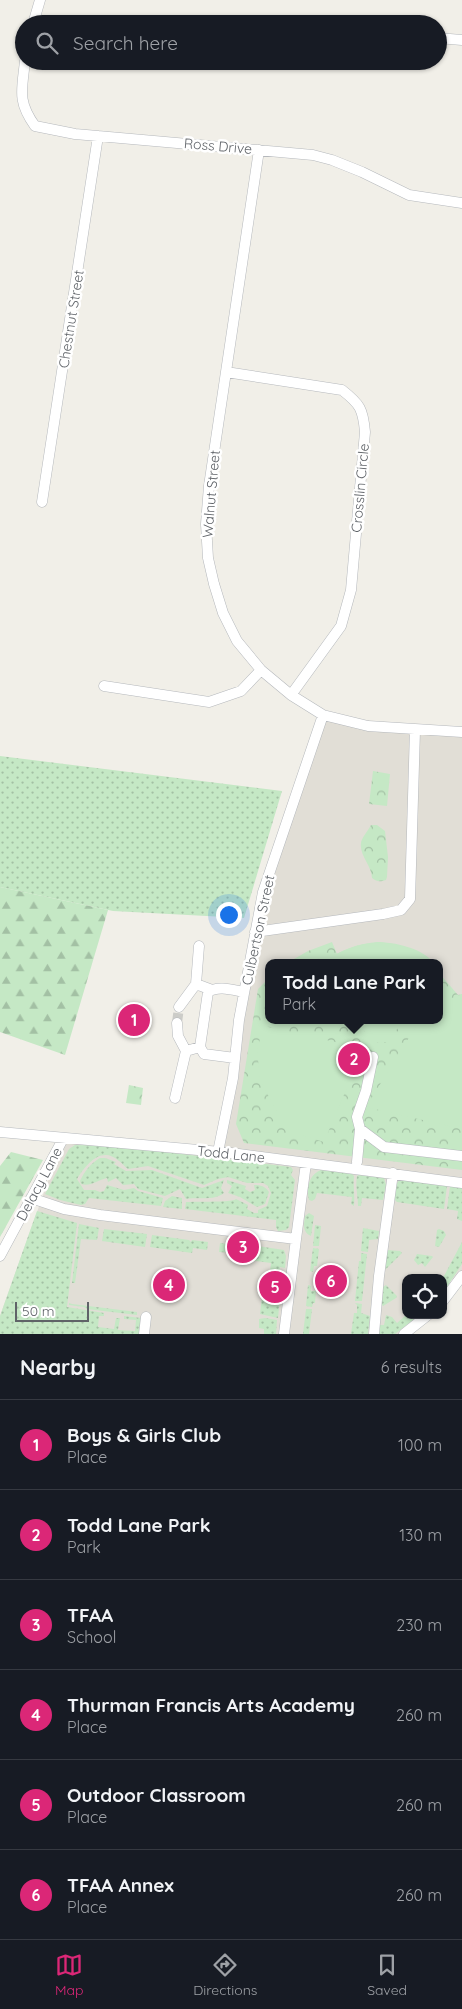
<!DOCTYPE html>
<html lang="en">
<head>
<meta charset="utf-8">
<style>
  body { margin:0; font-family:Quicksand,sans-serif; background:#242831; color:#f1f3f6 }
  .controls { position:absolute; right:15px; bottom:15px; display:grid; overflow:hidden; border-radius:10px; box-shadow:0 1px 4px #0004 }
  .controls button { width:45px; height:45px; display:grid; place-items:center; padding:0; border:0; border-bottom:1px solid #363941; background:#171b24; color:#f1f3f6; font:25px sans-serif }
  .scale { position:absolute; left:15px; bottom:12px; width:74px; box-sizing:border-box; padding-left:5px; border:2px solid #5f6368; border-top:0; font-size:14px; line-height:18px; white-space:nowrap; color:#5f6368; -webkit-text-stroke:4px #fff; paint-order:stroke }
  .you { position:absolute; left:228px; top:914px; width:18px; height:18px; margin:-12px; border:4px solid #fff; border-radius:50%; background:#1a73e8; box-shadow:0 0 0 8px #1a73e833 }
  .badge { display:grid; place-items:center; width:32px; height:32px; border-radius:50%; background:#db2777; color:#fff; font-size:16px; font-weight:700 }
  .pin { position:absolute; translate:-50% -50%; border:2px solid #fff; box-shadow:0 1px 5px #0006 }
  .popup { position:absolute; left:265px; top:959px; width:178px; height:65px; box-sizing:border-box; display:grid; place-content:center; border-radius:10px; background:#171b24; filter:drop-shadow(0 1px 4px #0005); font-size:16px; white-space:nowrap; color:#9ea1a6 }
  .popup b { font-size:19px; color:#f1f3f6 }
  .popup::after { content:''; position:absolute; left:50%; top:100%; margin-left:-10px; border:10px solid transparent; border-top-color:#171b24 }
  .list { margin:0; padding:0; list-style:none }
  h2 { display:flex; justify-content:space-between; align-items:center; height:65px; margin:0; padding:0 20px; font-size:21px }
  h2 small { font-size:16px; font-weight:400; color:#9ea1a6 }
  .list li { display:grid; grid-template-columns:32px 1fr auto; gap:15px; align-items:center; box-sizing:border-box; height:90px; padding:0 20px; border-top:1px solid #363941 }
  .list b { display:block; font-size:19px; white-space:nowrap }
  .list p { margin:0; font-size:16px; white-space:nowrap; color:#9ea1a6 }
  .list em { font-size:16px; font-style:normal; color:#9ea1a6 }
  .icon { flex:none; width:28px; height:28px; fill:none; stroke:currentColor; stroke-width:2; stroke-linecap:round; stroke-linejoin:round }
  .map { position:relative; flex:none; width:462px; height:1334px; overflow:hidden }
  .search { position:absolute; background:#171b24; box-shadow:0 1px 4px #0004; left:15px; right:15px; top:15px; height:55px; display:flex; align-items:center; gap:12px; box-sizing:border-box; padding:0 18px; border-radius:28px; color:#9ea1a6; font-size:19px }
  .sheet { height:605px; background:#171b24 }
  nav { display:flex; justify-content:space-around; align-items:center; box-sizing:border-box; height:70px; border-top:1px solid #363941; background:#171b24; font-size:14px; color:#9ea1a6 }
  nav a { display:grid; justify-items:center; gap:2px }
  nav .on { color:#db2777 }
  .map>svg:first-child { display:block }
  .education { fill:#e1ded6; fill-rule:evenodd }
  .grass { fill:url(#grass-dots) }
  .forest { fill:url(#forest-firs) }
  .park { fill:url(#park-crowns) }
  .pitch { fill:#c5e8c5 }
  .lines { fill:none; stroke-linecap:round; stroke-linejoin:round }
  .minor-tunnel { stroke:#ccccc8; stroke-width:10; stroke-dasharray:10 5; stroke-linecap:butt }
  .minor-casing { stroke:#b5b8bc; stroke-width:11 }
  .minor { stroke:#fff; stroke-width:10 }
  .labels { text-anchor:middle; stroke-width:5; stroke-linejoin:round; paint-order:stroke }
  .street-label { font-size:14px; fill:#5f6368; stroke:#fff }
</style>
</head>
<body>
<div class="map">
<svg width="462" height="1334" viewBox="0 0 462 1334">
  <defs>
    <pattern id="grass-dots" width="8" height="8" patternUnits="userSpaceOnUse" patternTransform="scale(1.25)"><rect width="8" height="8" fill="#c5e8c5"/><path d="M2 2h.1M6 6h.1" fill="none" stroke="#a3c0a4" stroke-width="1.8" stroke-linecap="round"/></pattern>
    <pattern id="forest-firs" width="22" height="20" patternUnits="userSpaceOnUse" patternTransform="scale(1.25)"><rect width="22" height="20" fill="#c5e8c5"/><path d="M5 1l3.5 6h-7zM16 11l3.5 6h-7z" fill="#a3c0a4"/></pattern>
    <pattern id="park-crowns" width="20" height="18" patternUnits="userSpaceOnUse" patternTransform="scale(1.25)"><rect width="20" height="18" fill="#c5e8c5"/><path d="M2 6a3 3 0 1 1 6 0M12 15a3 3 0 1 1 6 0" fill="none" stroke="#a3c0a4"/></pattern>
  </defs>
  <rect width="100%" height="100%" fill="#f1efe8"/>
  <path class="education" d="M323,715L368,726L462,732V1276L460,1280L443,1278H406V1315H428L404,1334H0V1316L63,1139L218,1151L263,892ZM269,963H439V1020H269Z"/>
  <path class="grass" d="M0,756L282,791L244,918L113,911L0,887Z
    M75,1145L114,1146L291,1167L293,1170L291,1175L295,1180L289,1227L286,1230L278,1231L276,1227V1220L185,1209L186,1202C196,1201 231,1203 236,1199L248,1205L247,1209L254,1213H258V1210L267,1206L271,1193L268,1186L263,1183H247L228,1177L218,1179L204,1185L148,1166L128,1169C125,1167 122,1163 119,1161C101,1145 86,1165 77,1179L84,1190H95L100,1192L104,1191L107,1185L124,1190L134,1188L138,1191L163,1198L161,1206L89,1198L85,1204L81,1205L60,1200L45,1194L69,1149Z
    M100,1158H105L116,1162L114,1164L126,1171L152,1170L202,1188L224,1180L221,1188L224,1193C214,1201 199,1197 186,1199L180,1189L165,1196L138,1189L134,1184L123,1185L116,1178L108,1182L107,1178C98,1180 90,1187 81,1184L80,1181C84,1172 91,1163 100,1158Z
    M321,1170L352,1174L354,1176C353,1187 355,1195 354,1206L351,1204L352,1197L317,1193L315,1199L312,1201L309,1200C306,1189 309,1174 321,1170Z
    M359,1175L384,1178L386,1185L383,1200L362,1198L361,1206H358C358,1196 355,1187 357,1176Z
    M227,1180L246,1186L245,1189L250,1192L255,1190L254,1185C261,1185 265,1186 269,1192L265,1204L257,1207L240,1197L228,1193L232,1186L227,1183Z
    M399,1180L447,1186L444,1209L397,1202L394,1199L396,1185Z
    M450,1186L462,1187V1221L457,1219L458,1211L447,1209Z
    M172,1196L182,1198V1209L163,1207L165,1201Z
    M37,1211L77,1223L67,1307L104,1313V1316H99L98,1327L114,1329L116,1318H120L118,1330L135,1331L136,1320L124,1319V1316L141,1318L139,1334H0V1316Z
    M309,1213L314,1216L311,1236C302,1232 304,1224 305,1216Z
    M79,1224L99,1228L97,1240L81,1239L75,1283H72Z
    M315,1225L321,1226L319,1246H313Z
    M363,1228L379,1231L378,1239L369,1240L368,1252L361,1251Z
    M104,1229L147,1234L145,1247L102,1241Z
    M439,1229L444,1231L446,1235L439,1247L435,1246L437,1230Z
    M152,1235L189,1240L191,1242L192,1240L208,1242L207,1250L193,1248L192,1253L150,1247Z
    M462,1242V1264L443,1293V1278Z
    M220,1243L235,1245L237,1243L284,1250L286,1256L285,1268L280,1267L279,1280L269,1279L271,1263L233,1258V1253L219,1252Z
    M313,1248L319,1249L317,1266H314L313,1272L310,1271Z
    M387,1250L400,1251L402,1253L386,1269L385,1268Z
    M361,1253L367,1254L362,1301H355L359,1261H361Z
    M417,1254L432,1256L433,1257L425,1267L422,1263L418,1265L414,1260Z
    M308,1285L311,1286V1291H316L315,1303H313L312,1307L306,1306Z
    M386,1285L397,1296L396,1298L383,1306L381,1304L383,1287Z
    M262,1296L280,1298L278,1318L260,1314Z
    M69,1303L72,1304L137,1312V1315L87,1309L84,1307L69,1305Z
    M355,1303L362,1304L361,1313L370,1316L368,1334H351L354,1313H357V1305Z
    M306,1309H312L309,1334H303Z
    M386,1315L392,1317L397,1323L406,1315H420L395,1334H379V1325H384Z
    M265,1318L277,1320L276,1334H264V1329L259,1328V1319Z"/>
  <path class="forest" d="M0,887L108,910L65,1055L0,1032Z
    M11,1152L43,1160L0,1237V1166Z"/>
  <path class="park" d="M373,771L390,774L387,806L369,804Z
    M371,825H377L385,831L388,857L387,877L386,880C380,882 377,882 372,878C372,866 359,855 361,843C361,839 369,829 371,825Z
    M332,942L337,954C364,940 389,939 417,952C423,955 429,956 433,963H287L308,951Z
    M439,973L458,995L462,994V1170L244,1143L236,1124L258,989L269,978V1020H439Z
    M129,1085L143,1088L141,1105L126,1103Z"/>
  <path class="pitch" d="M377,942C393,942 424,948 433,963H323C339,950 357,944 377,942Z
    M462,994V1129L366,1107L420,1020H439V1004Z
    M355,1020H404L387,1042L374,1043Z
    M264,1026L353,1046L360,1057L324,1142L298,1134L279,1116L260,1080L257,1049Z"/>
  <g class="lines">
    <path class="minor-tunnel" d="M177,1023L179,1007"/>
    <defs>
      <path id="minor" d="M262,22L280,24
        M33,24L40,0
        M438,38L462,40
        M25,61C22,90 17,101 35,126L75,134L313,155L332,160L362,172L409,195L462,203
        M259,150L209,486L206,524L208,558L214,584L223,613L237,641L261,670L291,695L323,715L368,726L462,732
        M226,372L342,390C360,404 363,409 365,432L351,590L341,626L291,695
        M42,502L98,136
        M104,686L209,702L241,691L261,670
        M255,932L383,914L401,910L410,899L415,730
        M199,946L196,984L212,990
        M179,1007L196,984
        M177,1023L178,1036L186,1051
        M235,1058L204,1054L200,1047L208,992C218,985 233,990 244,992
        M175,1098L186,1051L200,1047
        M360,1129L384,1147L462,1156
        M0,1132L231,1153L462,1183
        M218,1152L233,1078L239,1020L263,892L323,715
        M357,1162L360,1129L357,1117L366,1091L373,1057
        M31,1198L64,1209L100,1215L296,1239L306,1163
        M0,1256L63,1139
        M443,1301L462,1276
        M144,1334L146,1317
        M284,1334L296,1239
        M374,1334L379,1276L393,1173
        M404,1334L428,1315"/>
    </defs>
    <use href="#minor" class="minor-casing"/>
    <use href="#minor" class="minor"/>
  </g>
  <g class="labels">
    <g class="street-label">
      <text transform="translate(218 146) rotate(5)" y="5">Ross Drive</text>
      <text transform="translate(71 319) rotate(-81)" y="5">Chestnut Street</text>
      <text transform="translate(360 488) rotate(-85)" y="5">Crosslin Circle</text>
      <text transform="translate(211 494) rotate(-85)" y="5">Walnut Street</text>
      <text transform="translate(258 930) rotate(-78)" y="5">Culbertson Street</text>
      <text transform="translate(231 1154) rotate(6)" y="5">Todd Lane</text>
      <text transform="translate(39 1184) rotate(-62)" y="5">Delacy Lane</text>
    </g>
  </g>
</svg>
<div class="controls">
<button><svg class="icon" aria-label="locate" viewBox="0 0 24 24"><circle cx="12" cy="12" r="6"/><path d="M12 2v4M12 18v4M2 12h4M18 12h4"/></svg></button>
</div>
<div class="scale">50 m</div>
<div class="you"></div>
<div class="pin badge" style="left:134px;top:1020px">1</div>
<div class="pin badge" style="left:354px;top:1059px">2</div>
<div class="popup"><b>Todd Lane Park</b>Park</div>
<div class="pin badge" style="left:243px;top:1247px">3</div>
<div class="pin badge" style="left:169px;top:1285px">4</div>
<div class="pin badge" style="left:275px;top:1287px">5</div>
<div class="pin badge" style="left:331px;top:1281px">6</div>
<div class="search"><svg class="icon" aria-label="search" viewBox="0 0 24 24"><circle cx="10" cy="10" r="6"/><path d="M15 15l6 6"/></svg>Search here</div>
</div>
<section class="sheet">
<h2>Nearby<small>6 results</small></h2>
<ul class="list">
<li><span class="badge">1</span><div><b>Boys &amp; Girls Club</b><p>Place</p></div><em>100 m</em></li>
<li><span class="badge">2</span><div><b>Todd Lane Park</b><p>Park</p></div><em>130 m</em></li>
<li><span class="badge">3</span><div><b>TFAA</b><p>School</p></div><em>230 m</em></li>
<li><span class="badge">4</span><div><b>Thurman Francis Arts Academy</b><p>Place</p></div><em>260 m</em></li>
<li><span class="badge">5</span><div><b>Outdoor Classroom</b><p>Place</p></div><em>260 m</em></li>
<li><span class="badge">6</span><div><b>TFAA Annex</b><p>Place</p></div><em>260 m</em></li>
</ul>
</section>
<nav>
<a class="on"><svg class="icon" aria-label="map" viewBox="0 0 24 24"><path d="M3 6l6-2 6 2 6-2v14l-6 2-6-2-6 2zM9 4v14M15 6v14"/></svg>Map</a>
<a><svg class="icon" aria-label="directions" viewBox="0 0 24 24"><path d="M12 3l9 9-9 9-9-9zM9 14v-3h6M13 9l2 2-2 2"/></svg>Directions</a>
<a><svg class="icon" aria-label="saved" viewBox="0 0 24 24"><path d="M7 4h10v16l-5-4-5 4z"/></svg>Saved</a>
</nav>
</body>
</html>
